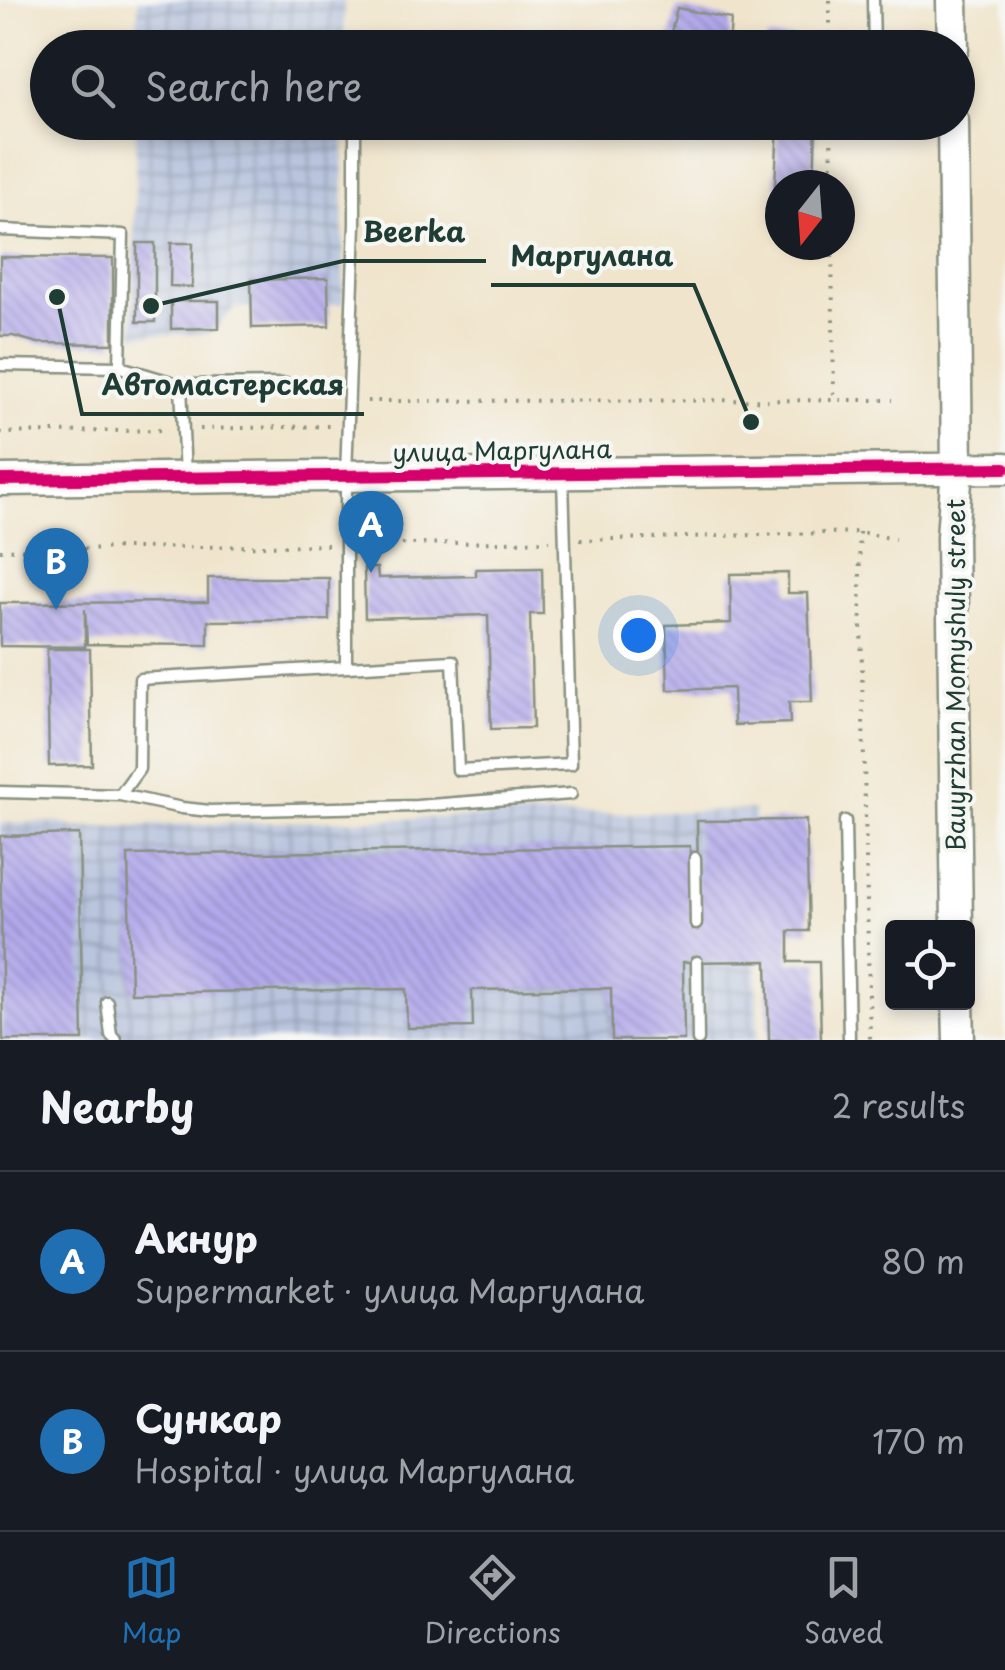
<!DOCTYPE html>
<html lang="en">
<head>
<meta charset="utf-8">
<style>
  body { margin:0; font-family:"Playpen Sans",sans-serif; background:#242831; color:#f1f3f6 }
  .controls { position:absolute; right:30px; bottom:30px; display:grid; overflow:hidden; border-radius:10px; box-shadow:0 5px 15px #0003 }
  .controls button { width:90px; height:90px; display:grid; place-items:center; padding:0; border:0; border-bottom:2px solid #363941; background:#171b24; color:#f1f3f6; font:50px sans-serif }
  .compass { position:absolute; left:765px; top:170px; width:90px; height:90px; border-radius:50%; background:#171b24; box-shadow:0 5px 15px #0003; rotate:197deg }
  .you { position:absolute; left:638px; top:635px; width:35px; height:35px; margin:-25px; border:8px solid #fff; border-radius:50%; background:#1a73e8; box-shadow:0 0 0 15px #1a73e833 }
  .badge { display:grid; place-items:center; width:65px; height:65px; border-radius:50%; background:#1f6fb2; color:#fff; font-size:32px; font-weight:700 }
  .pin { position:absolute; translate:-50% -82px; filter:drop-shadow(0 2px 5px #0008) }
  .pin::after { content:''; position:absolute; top:52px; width:35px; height:30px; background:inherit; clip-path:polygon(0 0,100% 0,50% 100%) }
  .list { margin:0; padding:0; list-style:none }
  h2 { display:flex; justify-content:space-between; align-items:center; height:130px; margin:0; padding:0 40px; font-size:42px }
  h2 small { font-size:32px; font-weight:400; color:#9ea1a6 }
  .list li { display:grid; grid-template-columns:65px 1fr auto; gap:30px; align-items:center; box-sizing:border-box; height:180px; padding:0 40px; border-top:2px solid #363941 }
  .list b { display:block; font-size:38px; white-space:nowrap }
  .list p { margin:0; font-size:32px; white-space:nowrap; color:#9ea1a6 }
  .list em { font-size:32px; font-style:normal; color:#9ea1a6 }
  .icon { flex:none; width:55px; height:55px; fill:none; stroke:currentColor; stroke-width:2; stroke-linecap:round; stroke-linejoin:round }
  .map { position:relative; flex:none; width:1005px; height:1040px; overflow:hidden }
  .search { position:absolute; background:#171b24; box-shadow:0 5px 15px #0003; left:30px; right:30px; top:30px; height:110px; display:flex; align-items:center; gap:25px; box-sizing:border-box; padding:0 35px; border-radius:55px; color:#9ea1a6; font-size:38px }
  .sheet { height:490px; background:#171b24 }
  nav { display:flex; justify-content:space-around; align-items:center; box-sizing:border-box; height:140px; border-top:2px solid #363941; background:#171b24; font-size:28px; color:#9ea1a6 }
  nav a { display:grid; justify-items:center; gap:5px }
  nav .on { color:#1f6fb2 }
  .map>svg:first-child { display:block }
  .industrial { fill:url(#industrial-grid) }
  .building { fill:url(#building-back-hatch) }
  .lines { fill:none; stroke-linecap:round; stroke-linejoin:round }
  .lane-casing { stroke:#889180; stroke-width:15 }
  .secondary-casing { stroke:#889180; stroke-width:35 }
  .path { stroke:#889180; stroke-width:4; stroke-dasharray:2.5 8; stroke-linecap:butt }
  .lane { stroke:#fff; stroke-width:10 }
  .secondary { stroke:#fff; stroke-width:30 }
  .cycleway-casing { stroke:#f6f6f2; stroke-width:19 }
  .cycleway { stroke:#d6006c; stroke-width:12 }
  .labels { text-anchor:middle; stroke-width:8; stroke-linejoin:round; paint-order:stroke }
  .street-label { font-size:25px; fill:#1f3d34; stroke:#f6f6f2 }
  .leader { fill:none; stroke:#1f3d34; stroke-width:4 }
  .callout-dot { fill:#1f3d34; stroke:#f6f6f2; stroke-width:4 }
  .callout-label { font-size:28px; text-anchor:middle; font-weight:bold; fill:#1f3d34; stroke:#f6f6f2; stroke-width:8; stroke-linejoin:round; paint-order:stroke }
</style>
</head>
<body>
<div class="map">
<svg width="1005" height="1040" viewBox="0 0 1005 1040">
  <defs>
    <pattern id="industrial-grid" width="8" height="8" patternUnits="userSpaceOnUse" patternTransform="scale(2.5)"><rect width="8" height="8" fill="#b9c5de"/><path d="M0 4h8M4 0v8" fill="none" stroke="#96a1b5"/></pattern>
    <pattern id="building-back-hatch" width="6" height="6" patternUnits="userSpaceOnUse" patternTransform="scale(2.5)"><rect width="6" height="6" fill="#b3a9ec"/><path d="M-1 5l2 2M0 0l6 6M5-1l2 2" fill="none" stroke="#918bc0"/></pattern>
  </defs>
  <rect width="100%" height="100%" fill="#f6f6f2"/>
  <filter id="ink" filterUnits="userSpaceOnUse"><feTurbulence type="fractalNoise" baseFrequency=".01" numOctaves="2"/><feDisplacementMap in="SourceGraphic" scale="20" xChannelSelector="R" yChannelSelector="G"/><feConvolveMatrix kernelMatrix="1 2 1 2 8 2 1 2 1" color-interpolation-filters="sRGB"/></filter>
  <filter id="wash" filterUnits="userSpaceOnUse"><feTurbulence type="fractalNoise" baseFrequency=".0048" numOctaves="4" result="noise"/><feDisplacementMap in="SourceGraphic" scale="40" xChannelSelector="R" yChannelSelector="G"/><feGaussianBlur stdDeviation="2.25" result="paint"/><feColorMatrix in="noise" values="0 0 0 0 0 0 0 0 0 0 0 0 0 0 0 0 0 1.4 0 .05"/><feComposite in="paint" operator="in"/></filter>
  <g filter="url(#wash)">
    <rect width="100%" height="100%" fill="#f0e5cc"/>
    <path class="industrial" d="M138,0H344V47H137Z
      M136,123H344L343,304L235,308L208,334L133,335Z
      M754,810L758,1040H0V823L58,822L74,827Z"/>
    <g id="blocks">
      <path class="building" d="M677,8L731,19L729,48L669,40Z
        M766,38H814V48H767Z
        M778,122H816L814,185L775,186Z
        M137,243H155V322H137Z
        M171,243H193L192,287L170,286Z
        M0,257L113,258V344L38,343L13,336H0Z
        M328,278L329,326L252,328L251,280Z
        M171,301H219V328L171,329Z
        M364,568H377L378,578L476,576V569L542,568L543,614H530L533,728L491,729L488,615L365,618Z
        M788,573V593H808L812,702H789L790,723L734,725L733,688L668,690L666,625L731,623L730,574Z
        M208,578H329V620L208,621V645L87,644L85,609V647L0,646V603L208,602Z
        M47,649H90L92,765L49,766Z
        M806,820L809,931H789V962H819L821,1040H769L767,961L683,962L684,1040H612L611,988L472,990L473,1027L407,1028L406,989L131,993L128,855L690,846L691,925L699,924L697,821Z
        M79,834L83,1040H3L0,836Z"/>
    </g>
  </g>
  <g filter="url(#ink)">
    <use href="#blocks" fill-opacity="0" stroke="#889180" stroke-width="2.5"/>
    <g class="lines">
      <defs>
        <path id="lane" d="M873,0L874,48
          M0,230L123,235L120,367
          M0,365L120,367L181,385L286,384
          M181,385L185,477
          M346,667V476L355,224V122
          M0,792L120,795L139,769L140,679L453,661L458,770L571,764L563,478
          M120,795L182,808L210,811L417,806L571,794
          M845,821L849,1040
          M695,858L696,924
          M697,962L698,1040
          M107,1002L111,1035L116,1040"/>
        <path id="secondary" d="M952,0L953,48
          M953,122L957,468L952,537L957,928
          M0,480L1005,468
          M958,1002L959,1040"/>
      </defs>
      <use href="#lane" class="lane-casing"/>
      <use href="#secondary" class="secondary-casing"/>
      <path class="path" d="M830,0V48
        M831,122L832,185
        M832,245L834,401
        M367,401L893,400
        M200,429L330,426
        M0,433L165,430
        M859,532L870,1040
        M580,540L859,532L895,539
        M360,545L550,541
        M0,550L330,545"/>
      <use href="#lane" class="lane"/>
      <use href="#secondary" class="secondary"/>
      <defs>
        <path id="cycleway" d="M0,480L1005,468"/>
      </defs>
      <use href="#cycleway" class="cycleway-casing"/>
      <use href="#cycleway" class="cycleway"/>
    </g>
  </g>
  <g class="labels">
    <g class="street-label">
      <text transform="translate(502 451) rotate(-1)" y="9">улица Маргулана</text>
      <text transform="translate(956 675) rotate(-90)" y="9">Bauyrzhan Momyshuly street</text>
    </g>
  </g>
  <path class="leader" d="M151 306L343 261H486M751 422L694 285H491M57 297L82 414H364"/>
  <g class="callout-dot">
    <circle cx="151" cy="306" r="10"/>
    <circle cx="751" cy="422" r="10"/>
    <circle cx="57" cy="297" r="10"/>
  </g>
  <g class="callout-label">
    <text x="414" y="242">Beerka</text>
    <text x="592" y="266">Маргулана</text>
    <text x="223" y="395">Автомастерская</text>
  </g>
</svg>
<div class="controls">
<button><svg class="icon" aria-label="locate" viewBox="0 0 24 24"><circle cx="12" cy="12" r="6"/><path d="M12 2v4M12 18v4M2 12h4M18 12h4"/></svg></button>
</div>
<svg class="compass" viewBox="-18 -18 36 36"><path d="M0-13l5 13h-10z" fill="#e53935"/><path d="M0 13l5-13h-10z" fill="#9ea1a6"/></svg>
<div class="you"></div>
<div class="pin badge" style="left:371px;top:573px">A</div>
<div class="pin badge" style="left:56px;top:610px">B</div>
<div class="search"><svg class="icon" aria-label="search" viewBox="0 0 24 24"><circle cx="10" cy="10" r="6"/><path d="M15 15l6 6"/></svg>Search here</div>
</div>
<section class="sheet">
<h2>Nearby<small>2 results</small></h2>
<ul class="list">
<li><span class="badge">A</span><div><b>Акнур</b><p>Supermarket · улица Маргулана</p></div><em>80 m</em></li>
<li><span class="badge">B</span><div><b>Сункар</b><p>Hospital · улица Маргулана</p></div><em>170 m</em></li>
</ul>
</section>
<nav>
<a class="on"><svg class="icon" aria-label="map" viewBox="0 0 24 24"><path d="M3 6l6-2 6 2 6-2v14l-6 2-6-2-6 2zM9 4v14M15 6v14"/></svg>Map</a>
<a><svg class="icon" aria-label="directions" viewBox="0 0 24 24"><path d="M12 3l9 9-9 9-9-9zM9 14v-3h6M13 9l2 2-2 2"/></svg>Directions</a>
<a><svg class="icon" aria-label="saved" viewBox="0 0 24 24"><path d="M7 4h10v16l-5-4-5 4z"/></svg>Saved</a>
</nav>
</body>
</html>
